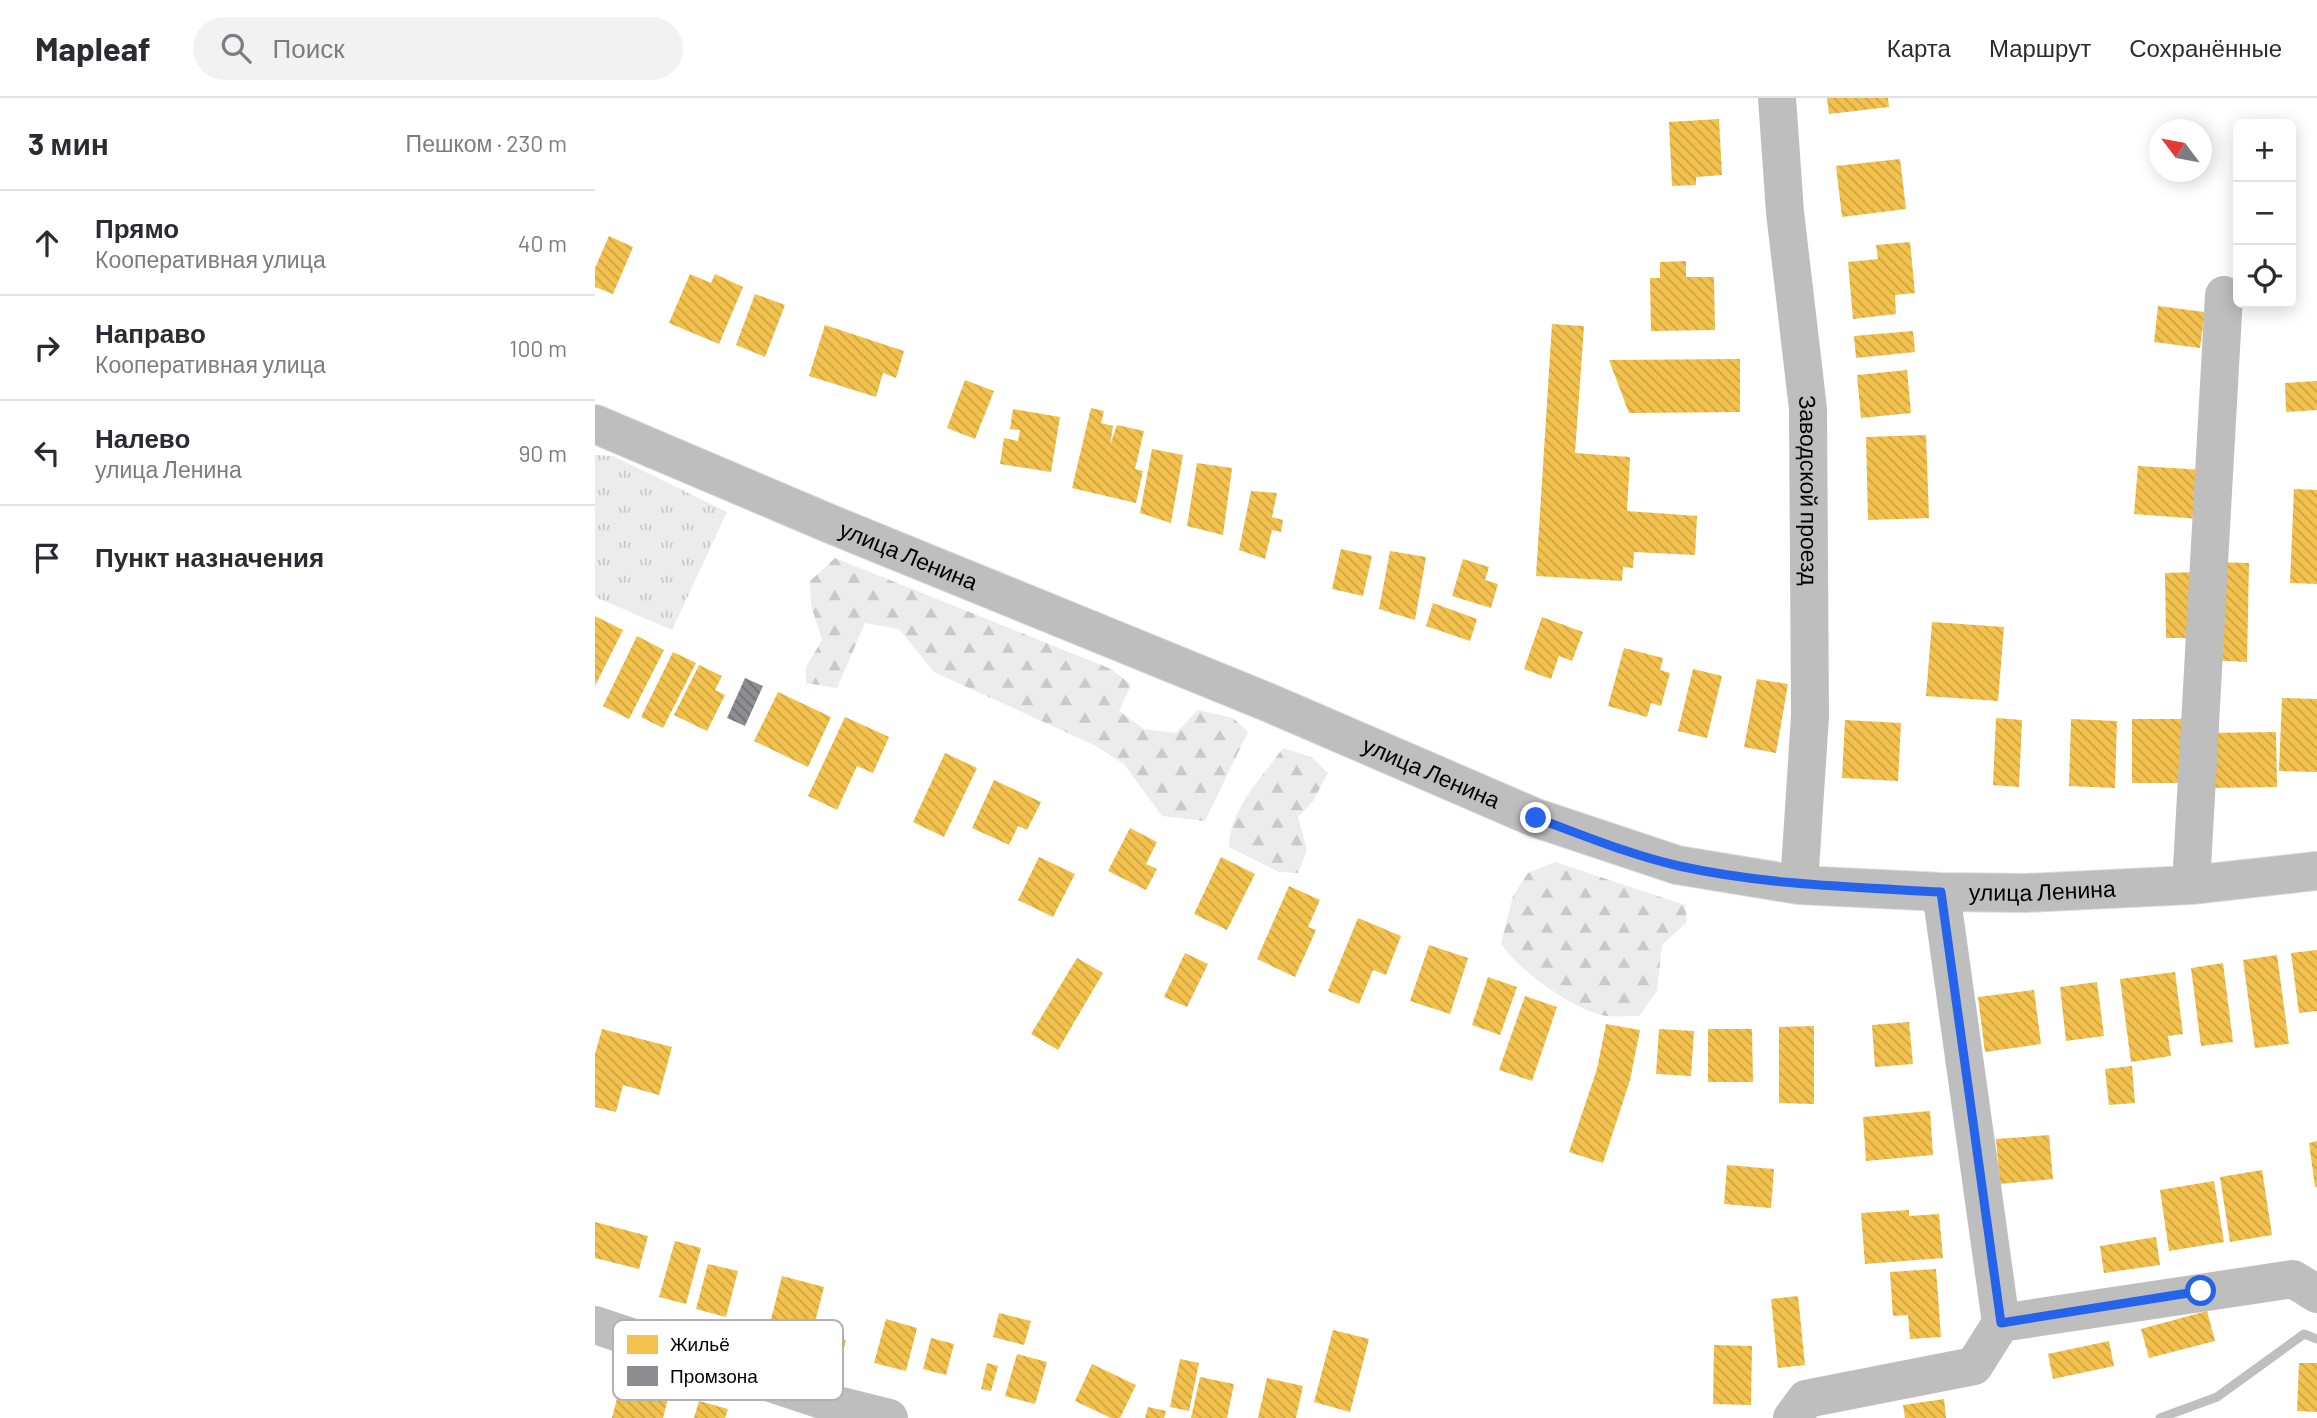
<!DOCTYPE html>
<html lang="ru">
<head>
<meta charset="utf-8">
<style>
  body { margin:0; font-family:Barlow,sans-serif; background:#f2f2f3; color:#2b2b33 }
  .controls { position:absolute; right:21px; top:21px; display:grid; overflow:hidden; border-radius:10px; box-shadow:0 4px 18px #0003 }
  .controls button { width:63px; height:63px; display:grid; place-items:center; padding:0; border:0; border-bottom:2px solid #e1e1e2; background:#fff; color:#2b2b33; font:35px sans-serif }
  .compass { position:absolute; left:1554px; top:21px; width:63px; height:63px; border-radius:50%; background:#fff; box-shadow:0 4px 18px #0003; rotate:302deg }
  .stop { position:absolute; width:21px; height:21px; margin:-16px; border:5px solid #2563eb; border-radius:50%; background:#fff }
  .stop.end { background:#2563eb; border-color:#fff; box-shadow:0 2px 7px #0008 }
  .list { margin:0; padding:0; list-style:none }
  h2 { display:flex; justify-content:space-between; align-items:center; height:91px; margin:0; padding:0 28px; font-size:30px }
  h2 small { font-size:23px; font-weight:400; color:#7c7c81 }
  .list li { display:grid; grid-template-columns:46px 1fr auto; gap:21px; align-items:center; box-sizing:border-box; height:105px; padding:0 28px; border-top:2px solid #e1e1e2 }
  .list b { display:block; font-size:26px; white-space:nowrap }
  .list p { margin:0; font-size:23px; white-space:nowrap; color:#7c7c81 }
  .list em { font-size:23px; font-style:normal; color:#7c7c81 }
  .icon { flex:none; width:38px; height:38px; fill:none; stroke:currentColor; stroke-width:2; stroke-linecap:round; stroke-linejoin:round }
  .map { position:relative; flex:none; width:1722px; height:1320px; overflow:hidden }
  header { display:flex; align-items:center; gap:42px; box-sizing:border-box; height:98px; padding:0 35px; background:#fff; border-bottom:2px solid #e1e1e2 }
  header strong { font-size:33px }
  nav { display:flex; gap:38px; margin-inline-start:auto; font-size:24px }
  .search { width:490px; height:63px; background:#f2f2f3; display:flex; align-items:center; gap:18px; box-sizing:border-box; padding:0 24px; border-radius:38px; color:#7c7c81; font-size:26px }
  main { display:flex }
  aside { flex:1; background:#fff }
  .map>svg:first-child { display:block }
  .grass { fill:url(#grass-tufts) }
  .forest { fill:url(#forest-firs) }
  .homes { fill:url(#homes-back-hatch) }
  .industry { fill:url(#industry-back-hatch) }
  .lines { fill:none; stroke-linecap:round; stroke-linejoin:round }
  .stream { stroke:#bfbfbf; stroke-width:9 }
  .major-casing { stroke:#dbdbdb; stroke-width:40 }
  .minor { stroke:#bebebe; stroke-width:38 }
  .major { stroke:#bebebe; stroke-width:38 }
  .route { stroke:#2563eb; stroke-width:9 }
  .labels { text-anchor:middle; stroke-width:7; stroke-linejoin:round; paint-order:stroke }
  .street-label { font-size:23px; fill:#000; stroke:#fff }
  .key { fill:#fff; stroke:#b2b2b2; stroke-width:2 }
  .key-label { font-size:19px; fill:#000 }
</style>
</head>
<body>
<header>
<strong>Mapleaf</strong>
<div class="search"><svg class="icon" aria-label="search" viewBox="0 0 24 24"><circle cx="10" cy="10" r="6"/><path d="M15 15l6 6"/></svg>Поиск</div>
<nav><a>Карта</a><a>Маршрут</a><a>Сохранённые</a></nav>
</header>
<main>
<aside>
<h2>3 мин<small>Пешком · 230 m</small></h2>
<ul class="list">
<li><svg class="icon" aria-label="ahead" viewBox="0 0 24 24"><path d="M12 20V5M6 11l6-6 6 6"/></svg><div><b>Прямо</b><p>Кооперативная улица</p></div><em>40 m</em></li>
<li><svg class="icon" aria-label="right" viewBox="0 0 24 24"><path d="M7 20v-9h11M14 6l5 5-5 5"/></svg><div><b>Направо</b><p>Кооперативная улица</p></div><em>100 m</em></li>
<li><svg class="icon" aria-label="left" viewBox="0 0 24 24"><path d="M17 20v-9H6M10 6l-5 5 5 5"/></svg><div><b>Налево</b><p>улица Ленина</p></div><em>90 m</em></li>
<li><svg class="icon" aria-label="arrive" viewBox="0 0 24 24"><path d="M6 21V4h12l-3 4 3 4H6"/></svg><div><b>Пункт назначения</b></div></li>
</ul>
</aside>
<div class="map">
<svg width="1722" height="1320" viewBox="0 0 1722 1320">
  <defs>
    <pattern id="grass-tufts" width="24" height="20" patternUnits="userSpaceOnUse" patternTransform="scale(1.75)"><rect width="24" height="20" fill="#ececec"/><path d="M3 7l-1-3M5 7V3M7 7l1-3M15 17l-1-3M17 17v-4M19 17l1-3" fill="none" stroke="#c9c9c9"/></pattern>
    <pattern id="forest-firs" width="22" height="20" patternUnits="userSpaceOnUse" patternTransform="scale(1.75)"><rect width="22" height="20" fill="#ececec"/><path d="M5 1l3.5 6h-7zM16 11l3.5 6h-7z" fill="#c9c9c9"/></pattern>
    <pattern id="homes-back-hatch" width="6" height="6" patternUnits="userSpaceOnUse" patternTransform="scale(1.75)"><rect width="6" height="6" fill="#f2c14e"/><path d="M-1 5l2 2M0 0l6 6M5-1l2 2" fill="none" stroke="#cea442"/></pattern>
    <pattern id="industry-back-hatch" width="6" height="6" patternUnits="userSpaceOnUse" patternTransform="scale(1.75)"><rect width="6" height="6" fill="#8d8d92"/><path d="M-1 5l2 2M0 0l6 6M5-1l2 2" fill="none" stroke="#717175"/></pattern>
  </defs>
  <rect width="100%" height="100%" fill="#fff"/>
  <path class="grass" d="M0,357L18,358L132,414L77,532L0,499Z"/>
  <path class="forest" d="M240,460L516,571L536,587L524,613L549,631L581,635L603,612L638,620L653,634L610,723L567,718L529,666L499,647L339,574L304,531L270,525L242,590L211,585V569L227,542L216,507L215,483Z
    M688,650L716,659L733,675L718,703L703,719L712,753L703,775L684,774L634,749C635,711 666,680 688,650Z
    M960,764L1090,807L1092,824L1067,847L1062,893L1044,918C1033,918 1021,919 1011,918C977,912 925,873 906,846L918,798L933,775Z"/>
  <path class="homes" d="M1232,0H1293L1294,9L1234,16Z
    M1124,21L1127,77L1101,79V87L1077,88L1074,24Z
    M1305,61L1311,111L1247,119L1241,68Z
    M14,138L38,149L18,196L0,189V170Z
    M1315,144L1320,195L1300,197L1301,216L1258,221L1253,164L1283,161L1281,147Z
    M1091,163V179H1119L1120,232L1056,233L1055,180H1065V164Z
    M95,176L116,185L120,176L148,189L124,246L74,225Z
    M160,196L190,207L170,259L141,247Z
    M1563,208L1610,214L1605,250L1559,244Z
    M957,226L989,228L980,355L1035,359L1032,413L1102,418L1100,457L1039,454L1038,470L1028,469L1027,483L941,478Z
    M230,227L309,253L301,280L288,275L281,299L214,278Z
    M1318,233L1320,254L1261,260L1259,238Z
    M1145,261V314L1034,315L1014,262Z
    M1312,272L1316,315L1266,320L1262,277Z
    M370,282L399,293L380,341L352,330Z
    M1722,283V312L1691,314L1690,285Z
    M496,310L509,313L506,325L518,328L515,347L522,327L549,333L540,371L548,373L541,405L477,390Z
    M418,311L465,319L456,374L405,366L409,340L423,343L425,332L415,331Z
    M1331,337L1334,420L1273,422L1271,339Z
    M557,351L588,357L576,425L545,415Z
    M602,365L637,370L628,437L592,428Z
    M1543,368L1609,372L1605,421L1539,416Z
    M1699,391L1722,392V486L1695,485Z
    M656,393L682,395L677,419L688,422L686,434L677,432L670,461L644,452Z
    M746,451L777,458L768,498L737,491Z
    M795,453L831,459L820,522L784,511Z
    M868,461L894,469L890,482L903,486L896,510L857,498Z
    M1619,464L1654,465L1652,564L1616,562Z
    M1602,474L1604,540H1571L1570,475Z
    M838,505L882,521L875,543L831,528Z
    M0,518L28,532L0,588Z
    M947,519L988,534L977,563L964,558L956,581L929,571Z
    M1337,524L1409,529L1403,603L1331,598Z
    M42,538L69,552L34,621L8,608Z
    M1029,550L1068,560L1065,572L1075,575L1066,608L1056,605L1052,619L1013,608Z
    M78,554L101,565L68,630L46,619Z
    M104,567L127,578L120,592L130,597L112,633L79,617Z
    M1098,571L1127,578L1112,640L1083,633Z
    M1162,581L1193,586L1181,655L1149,649Z
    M183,594L236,619L213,669L159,643Z
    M1687,600L1722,601V674L1684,673Z
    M250,619L294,639L278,675L262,668L242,712L213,698Z
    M1401,620L1427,622L1424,689L1398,687Z
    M1476,621L1522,623L1520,690L1474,688Z
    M1537,621H1595V685H1537Z
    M1250,622L1306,625L1303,683L1247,680Z
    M1681,634L1682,689L1612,690L1611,635Z
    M350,655L382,670L349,739L318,724Z
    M399,682L446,704L432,732L423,728L414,747L377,730Z
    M535,730L562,744L551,766L562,771L551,792L513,773Z
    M444,759L480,776L458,819L423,802Z
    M626,759L660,776L632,832L599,816Z
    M694,788L725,802L713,829L721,832L700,879L662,861Z
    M763,820L806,838L791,877L778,872L764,906L733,893Z
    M834,847L873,860L855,916L815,903Z
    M1722,852V913L1704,915L1696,855Z
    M590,855L613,866L592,909L569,899Z
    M1682,857L1694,946L1660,950L1648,862Z
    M482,860L508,875L463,952L436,936Z
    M1628,865L1638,944L1606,948L1596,870Z
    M1580,874L1588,936L1573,938L1576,958L1536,964L1525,881Z
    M893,879L922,889L905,937L877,927Z
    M1502,884L1509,938L1471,943L1465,889Z
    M1439,892L1446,946L1390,954L1383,899Z
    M930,898L962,909L937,983L904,972Z
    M1314,924L1318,966L1280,969L1277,927Z
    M1011,926L1045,932L1035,982L1008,1065L974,1054L1002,971Z
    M1219,928V1006L1184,1005V929Z
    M7,931L77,949L64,997L28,987L21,1014L0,1009V956Z
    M1064,931L1099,933L1096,978L1061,976Z
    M1113,931H1157L1158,984H1113Z
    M1537,968L1540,1005L1514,1007L1510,971Z
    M1335,1013L1338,1057L1271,1063L1268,1019Z
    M1454,1037L1458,1081L1405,1086L1401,1041Z
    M1722,1043V1089H1720L1714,1045Z
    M1132,1067L1179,1071L1176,1110L1129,1106Z
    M1667,1072L1677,1137L1635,1144L1625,1079Z
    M1619,1083L1629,1144L1574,1153L1565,1092Z
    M1314,1112V1118L1344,1116L1348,1160L1270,1166L1266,1115Z
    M0,1124L53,1138L44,1171L0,1160Z
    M1561,1139L1565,1167L1509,1175L1505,1148Z
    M80,1143L106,1150L91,1206L64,1199Z
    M113,1166L143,1173L131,1219L101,1211Z
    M1341,1171L1346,1239L1315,1241L1313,1217L1298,1218L1295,1174Z
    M187,1178L229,1189L215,1244L173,1233Z
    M1203,1198L1210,1267L1183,1270L1176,1201Z
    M1612,1213L1620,1243L1554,1260L1546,1231Z
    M404,1215L436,1223L429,1247L398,1239Z
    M291,1221L322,1230L311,1273L279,1265Z
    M738,1232L774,1241L755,1314L719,1304Z
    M232,1237L251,1242L243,1273L223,1268Z
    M336,1240L359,1246L351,1277L328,1271Z
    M1514,1243L1519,1268L1458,1281L1453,1256Z
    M1119,1247L1157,1248L1156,1307L1118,1306Z
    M422,1256L452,1264L440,1306L410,1298Z
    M585,1261L604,1265L594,1313L575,1309Z
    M392,1265L403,1268L396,1293L386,1291Z
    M1704,1265H1722V1314L1702,1313Z
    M497,1266L541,1287L525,1320H516L480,1303Z
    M605,1279L639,1286L632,1320H596Z
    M672,1280L708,1288L701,1320H663Z
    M27,1281L75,1293L68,1320H17Z
    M1349,1301L1351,1320H1310L1308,1307Z
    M104,1303L133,1311L130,1320H99Z
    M553,1309L571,1313L569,1320H550Z"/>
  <path class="industry" d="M150,580L168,588L150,628L132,620Z"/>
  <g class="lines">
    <path class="stream" d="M1565,1320L1622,1299L1709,1236L1722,1241"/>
    <defs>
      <g id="major">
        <path id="s2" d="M0,326L233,425L677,606L941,720L1082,767L1204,787L1346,794L1430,795L1596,787L1722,773"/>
      </g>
    </defs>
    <use href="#major" class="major-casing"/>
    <g class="minor">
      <path id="s1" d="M1182,0L1190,114L1213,311L1215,618L1204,787"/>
      <path d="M1596,787L1629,197"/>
      <path d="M1346,794L1406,1225L1698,1181L1722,1196"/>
      <path d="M0,1227L242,1307L294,1320"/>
      <path d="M1197,1320L1211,1301L1379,1268L1406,1225"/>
    </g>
    <use href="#major" class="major"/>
  </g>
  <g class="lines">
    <path class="route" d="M941,720C988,737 1035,757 1084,768C1170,787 1258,789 1346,794L1406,1225L1606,1193"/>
  </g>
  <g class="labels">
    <g class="street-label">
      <text dy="8" stroke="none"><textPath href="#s1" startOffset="394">Заводской проезд</textPath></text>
      <text dy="8" stroke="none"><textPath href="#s2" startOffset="340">улица Ленина</textPath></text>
      <text dy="8" stroke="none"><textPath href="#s2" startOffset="906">улица Ленина</textPath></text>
      <text dy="8" stroke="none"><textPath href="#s2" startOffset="1536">улица Ленина</textPath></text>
    </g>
  </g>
  <rect x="18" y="1222" width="230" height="80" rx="10" class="key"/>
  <rect x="32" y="1237" width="31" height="19" fill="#f2c14e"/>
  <rect x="32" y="1268" width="31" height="20" fill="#8d8d92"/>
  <g class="key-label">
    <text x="75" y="1253">Жильё</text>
    <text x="75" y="1285">Промзона</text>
  </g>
</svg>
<div class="controls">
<button>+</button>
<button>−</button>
<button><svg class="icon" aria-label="locate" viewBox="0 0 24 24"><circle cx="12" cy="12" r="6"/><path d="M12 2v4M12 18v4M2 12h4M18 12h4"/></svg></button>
</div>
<svg class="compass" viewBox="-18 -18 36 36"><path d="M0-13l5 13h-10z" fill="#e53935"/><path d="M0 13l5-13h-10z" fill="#7c7c81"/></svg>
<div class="stop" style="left:1606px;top:1193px"></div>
<div class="stop end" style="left:941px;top:720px"></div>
</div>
</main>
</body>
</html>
